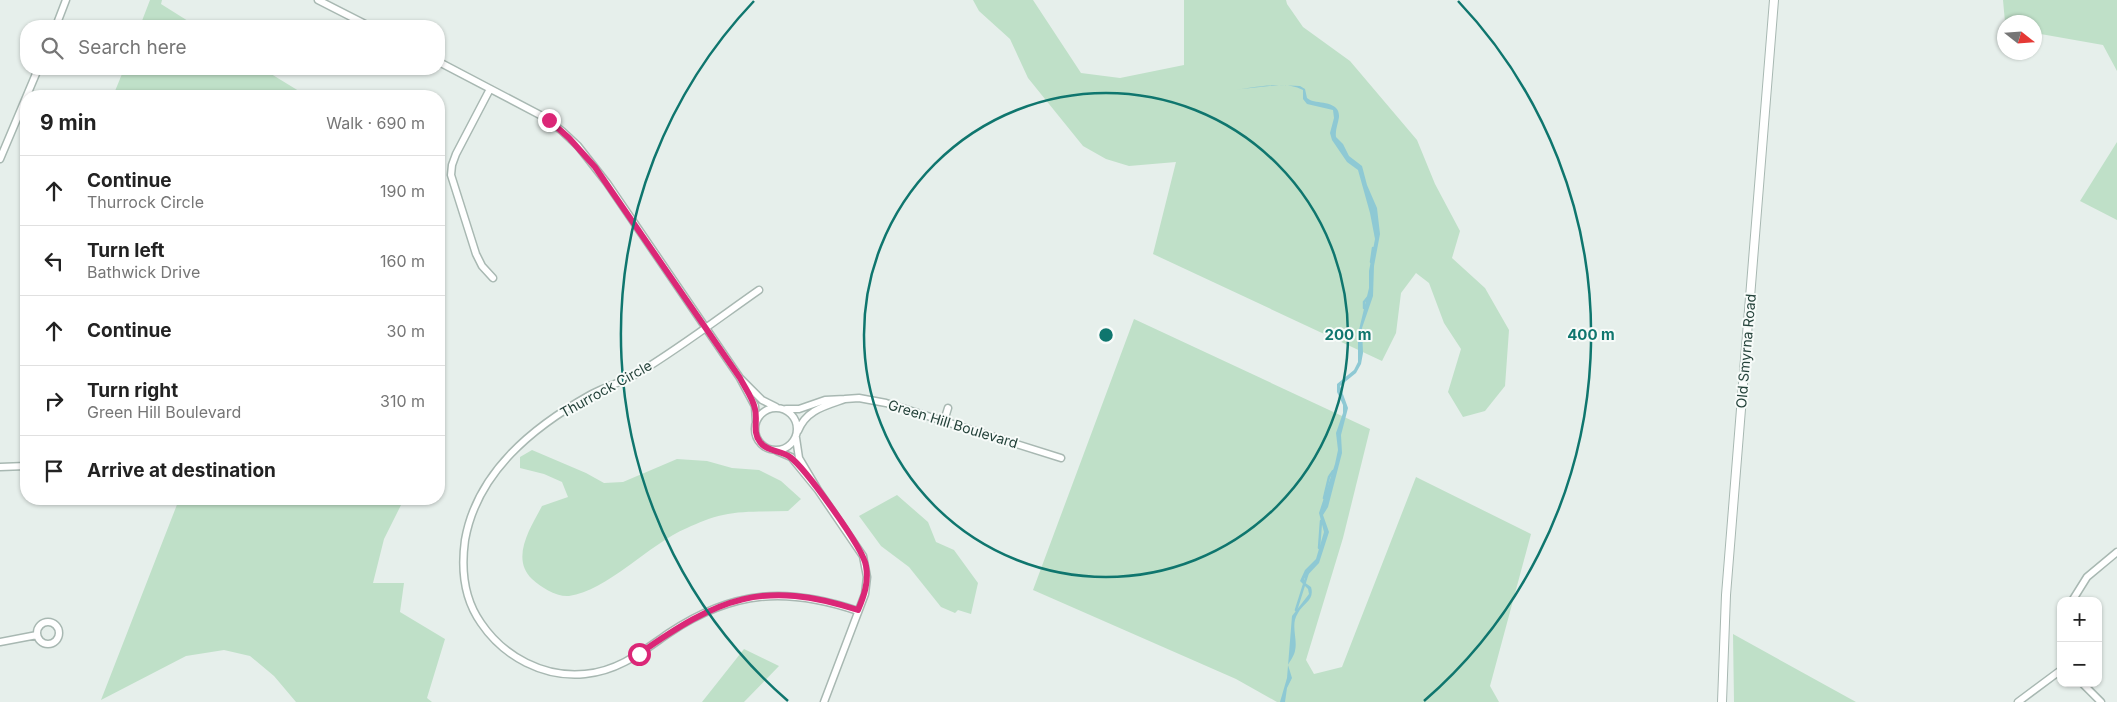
<!DOCTYPE html>
<html lang="en">
<head>
<meta charset="utf-8">
<style>
  body { margin:0; font-family:Inter,sans-serif; background:#f2f2f2; color:#222 }
  .controls { position:absolute; right:15px; bottom:15px; display:grid; overflow:hidden; border-radius:10px; box-shadow:0 1px 4px #0004 }
  .controls button { width:45px; height:45px; display:grid; place-items:center; padding:0; border:0; border-bottom:1px solid #e0e0e0; background:#fff; color:#222; font:25px sans-serif }
  .compass { position:absolute; left:1997px; top:15px; width:45px; height:45px; border-radius:50%; background:#fff; box-shadow:0 1px 4px #0004; rotate:107deg }
  .stop { position:absolute; width:15px; height:15px; margin:-11px; border:4px solid #db2777; border-radius:50%; background:#fff }
  .stop.end { background:#db2777; border-color:#fff; box-shadow:0 1px 5px #0008 }
  .list { margin:0; padding:0; list-style:none }
  h2 { display:flex; justify-content:space-between; align-items:center; height:65px; margin:0; padding:0 20px; font-size:21px }
  h2 small { font-size:16px; font-weight:400; color:#767676 }
  .list li { display:grid; grid-template-columns:32px 1fr auto; gap:15px; align-items:center; box-sizing:border-box; height:70px; padding:0 20px; border-top:1px solid #e0e0e0 }
  .list b { display:block; font-size:19px; white-space:nowrap }
  .list p { margin:0; font-size:16px; white-space:nowrap; color:#767676 }
  .list em { font-size:16px; font-style:normal; color:#767676 }
  .icon { flex:none; width:28px; height:28px; fill:none; stroke:currentColor; stroke-width:2; stroke-linecap:round; stroke-linejoin:round }
  .map { position:relative; flex:none; width:2117px; height:702px; overflow:hidden }
  .search { position:absolute; background:#fff; box-shadow:0 1px 4px #0004; left:20px; top:20px; width:425px; height:55px; display:flex; align-items:center; gap:12px; box-sizing:border-box; padding:0 18px; border-radius:20px; color:#767676; font-size:19px }
  .panel { position:absolute; background:#fff; box-shadow:0 1px 4px #0004; left:20px; top:90px; width:425px; height:415px; border-radius:20px }
  .map>svg:first-child { display:block }
  .green { fill:#bfe0c8 }
  .water { fill:#8ec9d4 }
  .lines { fill:none; stroke-linecap:round; stroke-linejoin:round }
  .stream { stroke:#8ec9d4; stroke-width:2.5 }
  .minor-casing { stroke:#a8b8b2; stroke-width:9 }
  .tertiary-casing { stroke:#a8b8b2; stroke-width:10 }
  .minor { stroke:#fff; stroke-width:6 }
  .tertiary { stroke:#fff; stroke-width:8 }
  .route { stroke:#db2777; stroke-width:6 }
  .ring { fill:none; stroke:#0f766e; stroke-width:2.5 }
  .labels { text-anchor:middle; stroke-width:4; stroke-linejoin:round; paint-order:stroke }
  .street-label { font-size:14px; fill:#24423a; stroke:#f7fbf9 }
  .centre { fill:#0f766e; stroke:#f7fbf9; stroke-width:2.5 }
  .ring-label { font-size:15px; text-anchor:middle; font-weight:bold; fill:#0f766e; stroke:#f7fbf9; stroke-width:4; stroke-linejoin:round; paint-order:stroke }
</style>
</head>
<body>
<div class="map">
<svg width="2117" height="702" viewBox="0 0 2117 702">
  <rect width="100%" height="100%" fill="#e6efeb"/>
  <path class="green" d="M150,0H162L161,4L196,26H140Z
    M973,0H1033L1081,73L1120,78L1184,65V0H1286L1287,4L1303,27L1350,61L1417,140L1435,184L1460,231L1452,258L1485,288L1509,330L1505,386L1485,411L1463,417L1448,392L1461,349L1444,323L1429,283L1416,273L1401,293L1396,333L1382,361L1153,254L1176,162L1129,166L1106,159L1083,146L1028,78L1010,39L979,11Z
    M2003,0H2117V71L2103,45L2035,33L2034,22H2005Z
    M124,69H263L307,96H113Z
    M2117,142V220L2080,201Z
    M1134,319L1370,429L1343,538L1306,660L1314,674L1342,667L1416,477L1531,534L1490,686L1499,702H1277L1236,679L1033,590Z
    M532,450L586,473L604,483L623,482L677,459L707,461L732,468L759,470L781,481L801,499L788,511C767,512 744,510 723,515C711,517 698,523 687,528C649,544 607,591 569,596C556,597 541,587 532,579C510,558 531,527 542,506L568,497L562,482L544,474L520,468V457Z
    M897,495L928,522L936,542L954,550L978,583L971,614L958,610L955,613L941,607L909,567L881,546L859,516Z
    M177,499H404L384,539L373,583H404L400,612L445,639L427,698L432,702H296L274,676L250,656L224,650L186,656L101,700L178,502Z
    M1733,634L1856,702H1734Z
    M744,649L779,666L744,702H702Z"/>
  <path class="water" d="M1279,85L1300,86L1305,89L1307,98L1310,100C1320,104 1340,101 1339,117C1338,124 1335,130 1336,137L1343,144L1349,156L1362,166L1367,185L1377,208L1380,234L1374,266L1373,296L1362,328L1363,353L1361,364L1356,373L1340,386L1348,408L1341,435L1342,453L1328,507L1323,515L1329,532L1319,563L1304,579V582L1311,587C1315,600 1303,603 1298,613C1290,625 1298,638 1295,651C1294,656 1290,661 1288,665L1292,678L1287,688L1285,702H1280L1287,678L1292,616L1309,594L1308,589L1300,581L1305,570L1316,559L1324,532L1319,513L1335,464L1338,450L1336,433L1343,413V405L1337,392V384L1354,370L1358,362V334L1369,288V271L1375,239L1370,213L1358,170L1347,162L1332,140L1330,133L1334,118L1333,110L1307,104L1303,99V90C1283,80 1253,88 1232,90Z"/>
  <g class="lines">
    <path class="stream" d="M1371,262L1373,248
      M1364,308V302L1368,297
      M1324,498L1329,477L1333,471
      M1319,548L1321,521
      M1296,610L1308,572"/>
    <defs>
      <path id="minor" d="M318,0L369,26
        M56,26L66,0
        M439,62L542,116L562,131L578,146L607,183L740,378
        M490,89L456,154L452,165L451,175L476,254L482,266L493,278
        M0,159L38,69
        M759,290C719,318 681,347 640,372C624,382 606,386 590,395C533,427 477,472 465,540C461,569 464,599 481,623C504,657 544,678 585,674C619,671 643,651 669,633C733,590 787,587 858,611
        M845,399L859,398L886,403L1061,458
        M755 429a21 21 0 1 1 42 0a21 21 0 1 1-42 0Z
        M786,409H799L825,400L845,399C825,406 806,410 798,431
        M944,421L948,408
        M756,422L755,406L740,378L762,400L776,407
        M777,451L791,457L818,490L799,458L796,438
        M0,467L26,466
        M818,490L863,556L867,577L865,594L824,702
        M2072,601L2087,577L2117,552
        M37 633a11 11 0 1 1 22 0a11 11 0 1 1-22 0Z
        M0,642L37,635
        M2082,683L2101,702
        M2018,702L2061,670"/>
      <path id="tertiary" d="M1722,702L1726,595L1774,0"/>
    </defs>
    <use href="#minor" class="minor-casing"/>
    <use href="#tertiary" class="tertiary-casing"/>
    <use href="#minor" class="minor"/>
    <use href="#tertiary" class="tertiary"/>
  </g>
  <g class="lines">
    <path class="route" d="M549,120L569,138L595,167L740,378C745,388 753,398 755,409C758,420 752,432 760,442C767,452 781,450 790,457C805,468 864,549 866,566C869,582 864,596 858,610C763,579 718,598 639,654"/>
  </g>
  <g class="ring">
    <circle cx="1106" cy="335" r="242"/>
    <path d="M788 701A485 485 0 0 1 754 1M1458 1A485 485 0 0 1 1424 701"/>
  </g>
  <g class="labels">
    <g class="street-label">
      <text transform="translate(1746 351) rotate(-85)" y="5">Old Smyrna Road</text>
      <text transform="translate(606 389) rotate(-29)" y="5">Thurrock Circle</text>
      <text transform="translate(953 424) rotate(17)" y="5">Green Hill Boulevard</text>
    </g>
  </g>
  <circle cx="1106" cy="335" r="8" class="centre"/>
  <g class="ring-label">
    <text x="1348" y="340">200 m</text>
    <text x="1591" y="340">400 m</text>
  </g>
</svg>
<div class="controls">
<button>+</button>
<button>−</button>
</div>
<svg class="compass" viewBox="-18 -18 36 36"><path d="M0-13l5 13h-10z" fill="#e53935"/><path d="M0 13l5-13h-10z" fill="#767676"/></svg>
<div class="stop" style="left:639px;top:654px"></div>
<div class="stop end" style="left:549px;top:120px"></div>
<div class="search"><svg class="icon" aria-label="search" viewBox="0 0 24 24"><circle cx="10" cy="10" r="6"/><path d="M15 15l6 6"/></svg>Search here</div>
<section class="panel">
<h2>9 min<small>Walk · 690 m</small></h2>
<ul class="list">
<li><svg class="icon" aria-label="ahead" viewBox="0 0 24 24"><path d="M12 20V5M6 11l6-6 6 6"/></svg><div><b>Continue</b><p>Thurrock Circle</p></div><em>190 m</em></li>
<li><svg class="icon" aria-label="left" viewBox="0 0 24 24"><path d="M17 20v-9H6M10 6l-5 5 5 5"/></svg><div><b>Turn left</b><p>Bathwick Drive</p></div><em>160 m</em></li>
<li><svg class="icon" aria-label="ahead" viewBox="0 0 24 24"><path d="M12 20V5M6 11l6-6 6 6"/></svg><div><b>Continue</b></div><em>30 m</em></li>
<li><svg class="icon" aria-label="right" viewBox="0 0 24 24"><path d="M7 20v-9h11M14 6l5 5-5 5"/></svg><div><b>Turn right</b><p>Green Hill Boulevard</p></div><em>310 m</em></li>
<li><svg class="icon" aria-label="arrive" viewBox="0 0 24 24"><path d="M6 21V4h12l-3 4 3 4H6"/></svg><div><b>Arrive at destination</b></div></li>
</ul>
</section>
</div>
</body>
</html>
